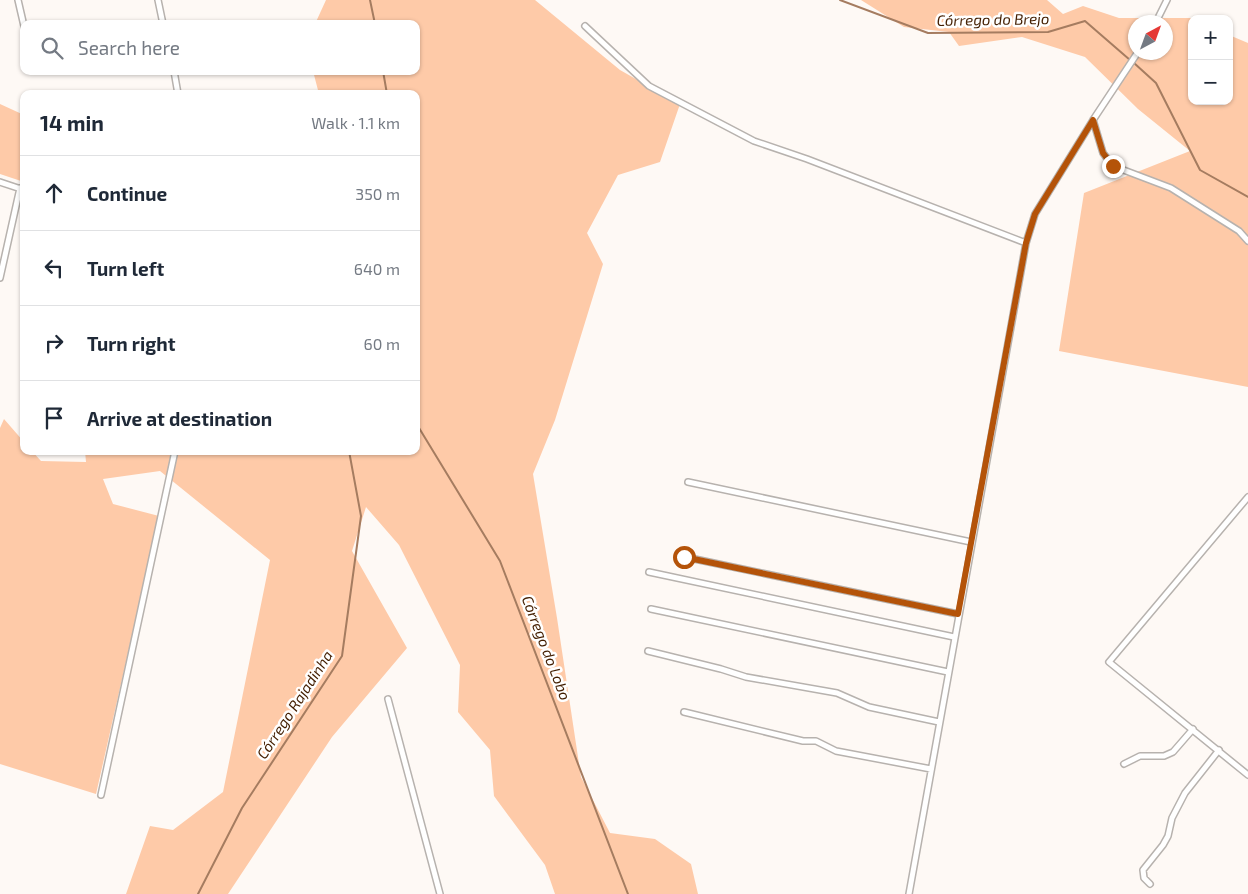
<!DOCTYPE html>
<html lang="en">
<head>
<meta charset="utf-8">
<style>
  body { margin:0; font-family:"Exo 2",sans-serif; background:#f6f6f7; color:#1f2937 }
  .controls { position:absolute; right:15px; top:15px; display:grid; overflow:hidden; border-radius:10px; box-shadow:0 1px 4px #0004 }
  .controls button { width:45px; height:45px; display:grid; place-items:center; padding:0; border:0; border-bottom:1px solid #e0e1e3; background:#fff; color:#1f2937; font:25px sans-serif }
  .compass { position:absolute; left:1128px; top:15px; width:45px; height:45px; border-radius:50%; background:#fff; box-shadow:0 1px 4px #0004; rotate:41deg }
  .stop { position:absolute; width:15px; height:15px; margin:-11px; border:4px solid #b45309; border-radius:50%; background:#fff }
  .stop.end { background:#b45309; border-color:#fff; box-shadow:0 1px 5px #0008 }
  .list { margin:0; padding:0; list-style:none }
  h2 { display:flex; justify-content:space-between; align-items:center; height:65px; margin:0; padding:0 20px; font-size:21px }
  h2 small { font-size:16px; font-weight:400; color:#747a83 }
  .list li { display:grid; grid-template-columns:32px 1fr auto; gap:15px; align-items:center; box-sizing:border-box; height:75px; padding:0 20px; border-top:1px solid #e0e1e3 }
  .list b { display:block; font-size:19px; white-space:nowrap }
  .list em { font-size:16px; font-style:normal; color:#747a83 }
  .icon { flex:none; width:28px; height:28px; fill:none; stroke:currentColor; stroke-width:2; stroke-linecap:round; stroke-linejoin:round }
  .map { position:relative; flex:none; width:1248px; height:894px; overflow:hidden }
  .search { position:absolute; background:#fff; box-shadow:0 1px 4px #0004; left:20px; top:20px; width:400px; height:55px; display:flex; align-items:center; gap:12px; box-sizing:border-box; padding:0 18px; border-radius:10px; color:#747a83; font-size:19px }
  .panel { position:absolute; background:#fff; box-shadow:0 1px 4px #0004; left:20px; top:90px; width:400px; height:365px; border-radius:10px }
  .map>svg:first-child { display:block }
  .green { fill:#fecaa8; fill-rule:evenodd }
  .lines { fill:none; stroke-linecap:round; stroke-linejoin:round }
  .stream { stroke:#a57c60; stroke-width:2 }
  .minor-casing { stroke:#b7b2ae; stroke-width:8 }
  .minor { stroke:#fff; stroke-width:5 }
  .route { stroke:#b45309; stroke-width:6 }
  .labels { text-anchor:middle; stroke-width:5; stroke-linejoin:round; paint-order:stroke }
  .water-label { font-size:15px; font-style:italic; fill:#431e00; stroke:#fff }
</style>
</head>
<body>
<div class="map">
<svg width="1248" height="894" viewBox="0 0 1248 894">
  <rect width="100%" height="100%" fill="#fef9f5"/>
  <path class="green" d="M326,0H535L620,70L680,104L660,162L618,175L587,233L603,264L555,420L533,474L557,618L581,777L610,833L655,839L691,864L698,894H555L545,865L494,796L490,750L458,712L460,665L399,545L366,507L352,551L407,648L332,737L228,894H126L150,826L173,830L223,792L270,560L160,471L103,479L113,504L159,516L96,794L0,764V428L4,419L24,442V451H32L41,461L86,462L85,451H416V94H319L313,71H416V24H315Z
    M861,0H1047L1063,14L1083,6L1119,18H1203L1205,19H1192V101H1229V35L1248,43V387L1059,351L1084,193L1190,151L1138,109L1085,57L1022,37L959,46L949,32L904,27ZM1136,22H1166V52H1136Z
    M0,104L24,115V182L0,174Z"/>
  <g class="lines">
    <path class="stream" d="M370,0L375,24
      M840,0L928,33L1048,32L1085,21L1130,60
      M1134,63L1156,83L1200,170L1248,197
      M383,71L387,94
      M416,423L500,561L628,894
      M198,894L242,808L342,656L361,516L349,451"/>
    <defs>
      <path id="minor" d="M18,0L24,26
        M158,0L163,24
        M1156,22L1167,0
        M585,26L649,86L754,141L807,159L1026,243
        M174,71L178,94
        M1093,120L1103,153L1113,166L1171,188L1239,231L1248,241
        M0,182L24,190
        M0,278L20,188
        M688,482L971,542
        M1248,497L1109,662L1248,775
        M685,557L958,614
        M649,572L954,637
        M651,609L948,672
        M648,651L721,669L746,677L837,693L869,707L939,722
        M388,699L440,894
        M684,712L803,741H816L836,751L931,769
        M1124,764L1140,756H1164L1173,752L1193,729
        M101,795L175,451
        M1150,884L1144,878L1143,870L1163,845L1168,836L1172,818L1185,793L1219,750
        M909,894L1026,243L1035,214L1093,120L1138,52"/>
    </defs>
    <use href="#minor" class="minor-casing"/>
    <use href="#minor" class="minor"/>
  </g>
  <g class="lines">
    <path class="route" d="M684,557L958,614L1026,243L1035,214L1093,120L1103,153L1113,166"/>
  </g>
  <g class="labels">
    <g class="water-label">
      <text transform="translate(993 20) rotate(-1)" y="5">Córrego do Brejo</text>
      <text transform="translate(546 648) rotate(69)" y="5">Córrego do Lobo</text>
      <text transform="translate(295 705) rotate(-57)" y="5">Córrego Rajadinha</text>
    </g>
  </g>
</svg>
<div class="controls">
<button>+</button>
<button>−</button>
</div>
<svg class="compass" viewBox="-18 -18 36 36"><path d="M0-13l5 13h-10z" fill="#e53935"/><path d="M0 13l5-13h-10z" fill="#747a83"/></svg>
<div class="stop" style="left:684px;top:557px"></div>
<div class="stop end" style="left:1113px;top:166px"></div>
<div class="search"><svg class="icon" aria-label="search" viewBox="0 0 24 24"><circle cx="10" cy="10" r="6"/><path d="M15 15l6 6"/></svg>Search here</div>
<section class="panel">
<h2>14 min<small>Walk · 1.1 km</small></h2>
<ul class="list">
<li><svg class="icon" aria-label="ahead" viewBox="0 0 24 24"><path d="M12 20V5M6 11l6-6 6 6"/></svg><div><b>Continue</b></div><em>350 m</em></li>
<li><svg class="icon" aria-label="left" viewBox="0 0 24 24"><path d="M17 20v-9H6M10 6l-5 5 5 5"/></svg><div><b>Turn left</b></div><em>640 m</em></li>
<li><svg class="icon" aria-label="right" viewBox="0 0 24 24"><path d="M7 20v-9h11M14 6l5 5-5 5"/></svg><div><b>Turn right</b></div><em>60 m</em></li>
<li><svg class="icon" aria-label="arrive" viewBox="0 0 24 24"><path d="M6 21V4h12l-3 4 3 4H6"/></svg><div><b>Arrive at destination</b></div></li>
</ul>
</section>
</div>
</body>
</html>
